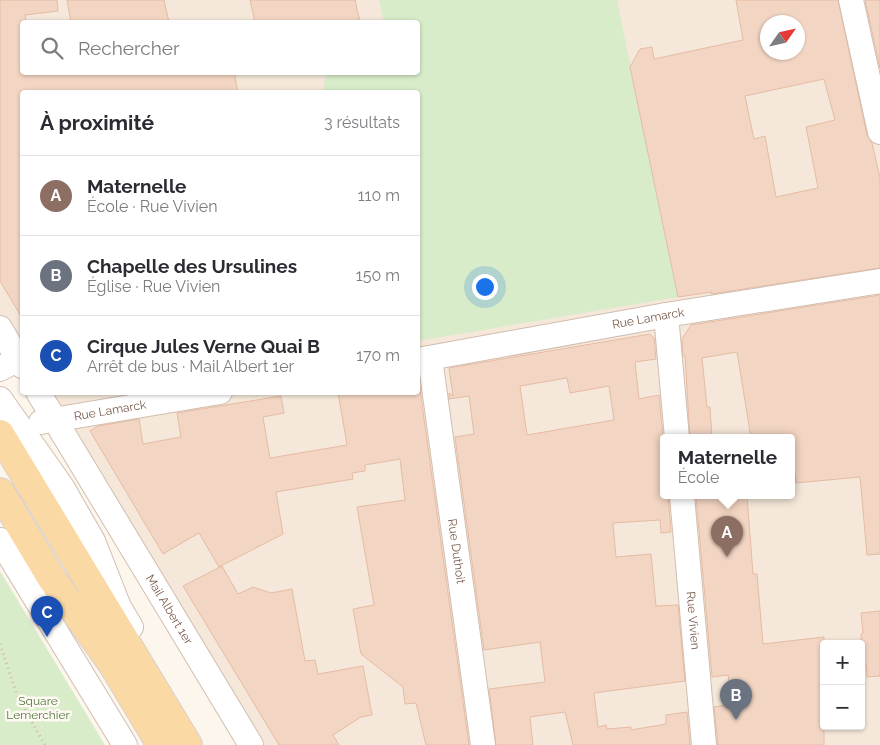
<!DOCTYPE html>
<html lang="fr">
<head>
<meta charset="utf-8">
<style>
  body { margin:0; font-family:Raleway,sans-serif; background:#f2f2f3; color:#2b2b33 }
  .controls { position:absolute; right:15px; bottom:15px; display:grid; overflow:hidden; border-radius:5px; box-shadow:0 1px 4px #0004 }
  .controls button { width:45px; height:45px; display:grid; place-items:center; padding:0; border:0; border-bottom:1px solid #e1e1e2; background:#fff; color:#2b2b33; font:25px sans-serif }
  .compass { position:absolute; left:760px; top:15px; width:45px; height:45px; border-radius:50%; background:#fff; box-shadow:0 1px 4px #0004; rotate:56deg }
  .you { position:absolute; left:484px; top:286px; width:18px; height:18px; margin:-12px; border:4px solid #fff; border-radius:50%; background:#1a73e8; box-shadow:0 0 0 8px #1a73e833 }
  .badge { display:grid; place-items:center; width:32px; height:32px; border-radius:50%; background:#e76f51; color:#fff; font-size:16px; font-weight:700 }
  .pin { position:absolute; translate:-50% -41px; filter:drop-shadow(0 1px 2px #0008) }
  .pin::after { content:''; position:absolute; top:26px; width:18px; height:15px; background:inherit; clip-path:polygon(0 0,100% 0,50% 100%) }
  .popup { position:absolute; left:660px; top:434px; width:135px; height:65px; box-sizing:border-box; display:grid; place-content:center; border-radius:5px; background:#fff; filter:drop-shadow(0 1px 4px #0005); font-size:16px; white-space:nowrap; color:#7c7c81 }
  .popup b { font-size:19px; color:#2b2b33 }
  .popup::after { content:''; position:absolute; left:50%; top:100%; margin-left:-10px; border:10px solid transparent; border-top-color:#fff }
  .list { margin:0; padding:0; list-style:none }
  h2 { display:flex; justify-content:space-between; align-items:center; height:65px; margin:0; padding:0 20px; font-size:21px }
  h2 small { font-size:16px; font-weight:400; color:#7c7c81 }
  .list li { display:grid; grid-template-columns:32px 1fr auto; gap:15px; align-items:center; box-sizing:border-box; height:80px; padding:0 20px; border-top:1px solid #e1e1e2 }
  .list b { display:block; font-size:19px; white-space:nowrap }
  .list p { margin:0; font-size:16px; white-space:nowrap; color:#7c7c81 }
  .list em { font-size:16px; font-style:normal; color:#7c7c81 }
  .icon { flex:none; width:28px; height:28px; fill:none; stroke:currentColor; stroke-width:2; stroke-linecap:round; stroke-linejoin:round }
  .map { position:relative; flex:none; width:880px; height:745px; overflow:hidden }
  .search { position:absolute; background:#fff; box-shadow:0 1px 4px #0004; left:20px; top:20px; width:400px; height:55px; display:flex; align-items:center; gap:12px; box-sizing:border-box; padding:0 18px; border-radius:5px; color:#7c7c81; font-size:19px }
  .panel { position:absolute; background:#fff; box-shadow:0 1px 4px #0004; left:20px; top:90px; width:400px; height:305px; border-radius:5px }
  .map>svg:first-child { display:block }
  .residential { fill:#f5e8da; fill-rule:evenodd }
  .green { fill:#d8ecc9 }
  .building { fill:#f3d5c3; stroke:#e6bba3; fill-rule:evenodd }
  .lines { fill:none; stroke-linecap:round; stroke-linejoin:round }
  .minor-casing { stroke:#d1beb0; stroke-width:26 }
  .major-casing { stroke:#dad1cd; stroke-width:30 }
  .path { stroke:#d9b8a5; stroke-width:3; stroke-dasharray:1 4; stroke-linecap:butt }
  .minor { stroke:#fff; stroke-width:24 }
  .major { stroke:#fbd9a5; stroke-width:28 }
  .labels { text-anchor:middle; stroke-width:5; stroke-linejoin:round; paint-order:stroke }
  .street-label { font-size:12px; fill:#7a5c4d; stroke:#fffaf3 }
  .park-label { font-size:12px; fill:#537a41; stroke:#fffaf3 }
</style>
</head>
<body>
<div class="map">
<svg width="880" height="745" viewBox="0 0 880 745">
  <rect width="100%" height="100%" fill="#fdf6ec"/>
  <path class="residential" d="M0,0H880V745H251L38,393L418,392V92H22V366L0,328ZM22,22H418V72H22ZM768,22H798V52H768ZM663,438H791V496H663ZM824,644H861V726H824Z"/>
  <path class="green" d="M379,0H617L678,297L418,341V92H323L326,73L418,72V22H384Z
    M0,571L105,745H0Z"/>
  <path class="building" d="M0,0H57L58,11L25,15L26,22H22V72H234L238,92H22V318L0,281Z
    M67,0H164L169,22H71Z
    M250,0H355L360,22H255Z
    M736,0H838L867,135L872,143L880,178V268L711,294L712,292L678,297L630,67L640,49L652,47L654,59L743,40ZM768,22H798V52H768ZM824,79L835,120L806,127L818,188L776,197L765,136L754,139L745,96Z
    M865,0H880V68Z
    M880,295V554L867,555L860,477L796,483L794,466H791V438H751L737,352L702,358L707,407H710L712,438H690L685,356H683L682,339L691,325Z
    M650,334L654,338L656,359L635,362L639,399L659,395L663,439V496H668L671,532L661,533L660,520L613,523L616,557L651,554L656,606L678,605L685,681L594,693L598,727L606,725L607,729L631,727V730L666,724V715L687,712L690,745H573L565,712L530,717L533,745H496L489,689L545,682L540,642L484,650L455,437L474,434L469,396L449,399V393L453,396L449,368ZM567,378L570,393L609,386L614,420L527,435L520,386Z
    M418,374V375L469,745H426L416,703L405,704L403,687L361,654L353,609L374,605L357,507L405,500L400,459L365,465V471L352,473L353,479L276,492L283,534L219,567L199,533L163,554L90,431L98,426L139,419L143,444L181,437L177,413L281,396L284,413L263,417L270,458L347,445L338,392H418Z
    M696,496H747L753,574H757L763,644L824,637V745H718L714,707L732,704L728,675L712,677Z
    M222,566L238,594L253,587L271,593L292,589L305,661L315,660L318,674L363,666L372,715L361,717L333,735L339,745H279L183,586Z
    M880,611V676L867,677L866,664H861V634L863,633L861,613Z"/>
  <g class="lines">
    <defs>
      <g id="minor">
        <path d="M851,0L880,132"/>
        <path d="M666,315L677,438"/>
        <path d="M0,328L22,366"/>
        <path id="s1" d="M430,358L483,745"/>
        <path id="s2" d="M418,360L666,315L880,281"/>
        <path d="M0,369L18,359"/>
        <path id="s3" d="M38,392L251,745"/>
        <path d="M0,399L62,487L93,541L119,607L131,627"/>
        <path id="s4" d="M41,422L220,392"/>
        <path id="s5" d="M682,496L704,745"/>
        <path d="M0,540L125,745"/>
      </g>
      <path id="major" d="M0,434L188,745
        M0,492L52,579L113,665L161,745"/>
    </defs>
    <use href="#minor" class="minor-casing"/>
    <use href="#major" class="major-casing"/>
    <path class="path" d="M0,644L18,698L45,745"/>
    <use href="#minor" class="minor"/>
    <use href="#major" class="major"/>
  </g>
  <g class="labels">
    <g class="street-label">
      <text dy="4" stroke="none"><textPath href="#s2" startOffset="234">Rue Lamarck</textPath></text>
      <text dy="4" stroke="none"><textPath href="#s4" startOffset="70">Rue Lamarck</textPath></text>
      <text dy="4" stroke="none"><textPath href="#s1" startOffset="195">Rue Duthoit</textPath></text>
      <text dy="4" stroke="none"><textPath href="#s3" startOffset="254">Mail Albert 1er</textPath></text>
      <text dy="4" stroke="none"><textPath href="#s5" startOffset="125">Rue Vivien</textPath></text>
    </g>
    <g class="park-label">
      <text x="38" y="705">Square<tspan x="38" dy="14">Lemerchier</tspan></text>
    </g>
  </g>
</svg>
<div class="controls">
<button>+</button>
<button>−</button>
</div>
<svg class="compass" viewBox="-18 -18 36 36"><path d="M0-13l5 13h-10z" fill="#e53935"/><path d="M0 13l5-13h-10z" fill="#7c7c81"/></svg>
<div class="you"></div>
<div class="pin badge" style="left:727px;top:557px;background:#8d6e63">A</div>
<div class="popup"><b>Maternelle</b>École</div>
<div class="pin badge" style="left:736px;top:720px;background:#6b7280">B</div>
<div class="pin badge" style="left:47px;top:637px;background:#1a4fb4">C</div>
<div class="search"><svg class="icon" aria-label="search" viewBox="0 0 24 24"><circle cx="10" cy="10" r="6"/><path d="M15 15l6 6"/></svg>Rechercher</div>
<section class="panel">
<h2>À proximité<small>3 résultats</small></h2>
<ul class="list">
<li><span class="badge" style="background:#8d6e63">A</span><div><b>Maternelle</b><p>École · Rue Vivien</p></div><em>110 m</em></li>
<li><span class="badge" style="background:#6b7280">B</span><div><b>Chapelle des Ursulines</b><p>Église · Rue Vivien</p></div><em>150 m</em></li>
<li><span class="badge" style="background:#1a4fb4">C</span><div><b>Cirque Jules Verne Quai B</b><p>Arrêt de bus · Mail Albert 1er</p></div><em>170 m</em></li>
</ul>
</section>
</div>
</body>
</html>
